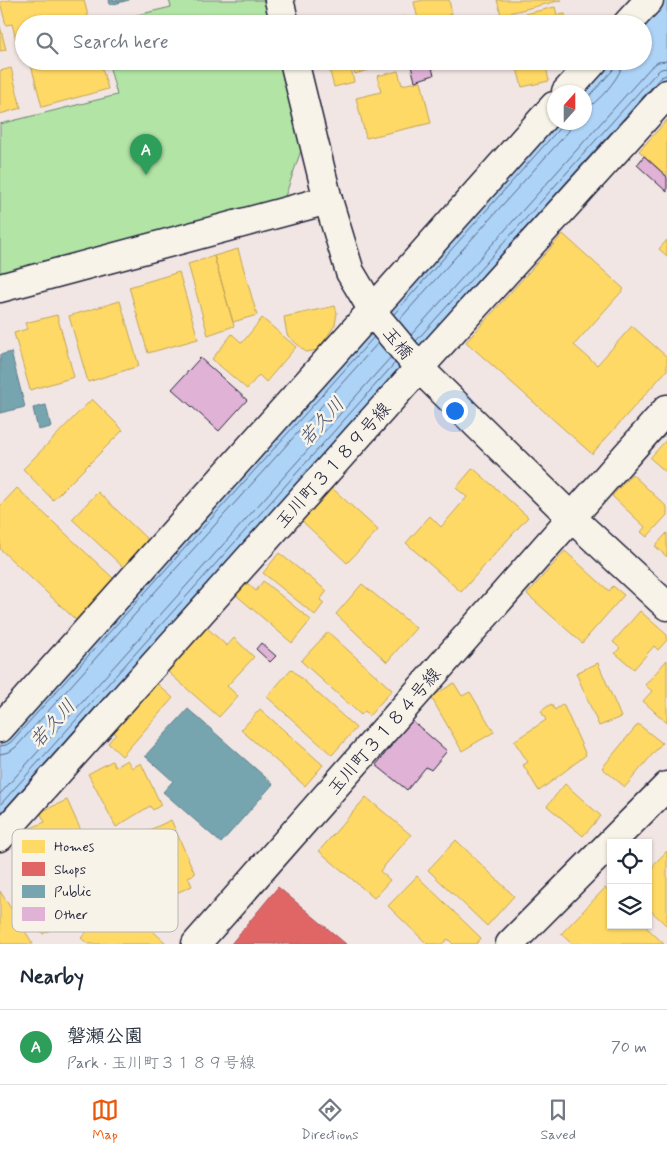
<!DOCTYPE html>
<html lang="en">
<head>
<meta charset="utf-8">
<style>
  body { margin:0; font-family:Mynerve,"Klee One",sans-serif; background:#f6f6f7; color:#1f2937 }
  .controls { position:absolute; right:15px; bottom:15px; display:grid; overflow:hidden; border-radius:0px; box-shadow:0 1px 4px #0004 }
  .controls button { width:45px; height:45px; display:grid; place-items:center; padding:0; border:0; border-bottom:1px solid #e0e1e3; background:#fff; color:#1f2937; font:25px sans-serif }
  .compass { position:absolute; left:547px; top:85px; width:45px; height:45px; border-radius:50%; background:#fff; box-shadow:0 1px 4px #0004; rotate:21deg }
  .you { position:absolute; left:454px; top:410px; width:18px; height:18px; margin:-12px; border:4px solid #fff; border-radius:50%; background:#1a73e8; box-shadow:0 0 0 8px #1a73e833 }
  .badge { display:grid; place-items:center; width:32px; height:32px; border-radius:50%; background:#ea580c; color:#fff; font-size:16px; font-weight:700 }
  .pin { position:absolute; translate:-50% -41px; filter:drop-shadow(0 1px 2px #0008) }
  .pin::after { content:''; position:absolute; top:26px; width:18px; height:15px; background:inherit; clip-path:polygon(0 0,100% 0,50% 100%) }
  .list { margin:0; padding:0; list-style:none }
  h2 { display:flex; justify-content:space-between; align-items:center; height:65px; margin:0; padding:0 20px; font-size:21px }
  h2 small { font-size:16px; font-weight:400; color:#747a83 }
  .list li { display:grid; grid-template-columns:32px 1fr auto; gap:15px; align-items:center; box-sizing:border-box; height:75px; padding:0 20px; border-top:1px solid #e0e1e3 }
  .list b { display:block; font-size:19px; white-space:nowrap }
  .list p { margin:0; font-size:16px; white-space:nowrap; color:#747a83 }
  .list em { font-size:16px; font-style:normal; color:#747a83 }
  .icon { flex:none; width:28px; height:28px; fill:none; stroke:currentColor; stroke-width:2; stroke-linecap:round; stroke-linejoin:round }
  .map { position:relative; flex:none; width:667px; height:944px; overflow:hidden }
  .search { position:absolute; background:#fff; box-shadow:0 1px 4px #0004; left:15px; right:15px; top:15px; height:55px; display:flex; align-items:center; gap:12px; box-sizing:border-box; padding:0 18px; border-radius:28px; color:#747a83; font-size:19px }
  .sheet { height:140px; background:#fff }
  nav { display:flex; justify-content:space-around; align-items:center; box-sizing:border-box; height:70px; border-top:1px solid #e0e1e3; background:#fff; font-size:14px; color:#747a83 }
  nav a { display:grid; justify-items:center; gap:2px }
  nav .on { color:#ea580c }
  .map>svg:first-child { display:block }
  .green { fill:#b2e4a5; stroke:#6a8370 }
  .water { fill:#add3f6; stroke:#758cab }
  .homes { fill:#ffd966; stroke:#bda259 }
  .shops { fill:#e06666; stroke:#a75259 }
  .public { fill:#76a5af; stroke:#5d7e8c }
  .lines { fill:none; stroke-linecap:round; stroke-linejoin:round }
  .shore { stroke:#5a6986; stroke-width:1 }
  .building { fill:#e0b3d6; stroke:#22223b }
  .minor-casing { stroke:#22223b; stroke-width:31 }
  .tertiary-casing { stroke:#22223b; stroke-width:31 }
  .minor { stroke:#f7f3e8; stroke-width:28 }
  .tertiary { stroke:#f7f3e8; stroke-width:28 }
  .labels { text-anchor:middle; stroke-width:5; stroke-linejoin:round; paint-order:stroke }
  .street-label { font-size:18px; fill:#22223b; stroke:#f7f3e8 }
  .water-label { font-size:19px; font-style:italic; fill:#454e6a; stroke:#f7f3e8 }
  .key { fill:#f7f3e8; stroke:#b7b4b4; stroke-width:1 }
  .key-label { font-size:14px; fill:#22223b }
</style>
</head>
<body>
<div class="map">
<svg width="667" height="944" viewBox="0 0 667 944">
  <rect width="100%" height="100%" fill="#f2e6e4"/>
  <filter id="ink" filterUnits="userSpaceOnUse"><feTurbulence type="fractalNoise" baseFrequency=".02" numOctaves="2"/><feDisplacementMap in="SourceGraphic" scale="10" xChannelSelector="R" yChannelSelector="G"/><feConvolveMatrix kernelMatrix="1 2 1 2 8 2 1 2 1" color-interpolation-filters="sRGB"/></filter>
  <g filter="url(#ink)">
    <path class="green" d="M169,0H264L270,24H99L171,7Z
      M108,61H281L303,145L282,205L0,281V124L117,95Z"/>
    <path class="water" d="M661,0H667V78L0,822V737L554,122H584V92H578L606,61H643V24Z"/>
    <path class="homes" d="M9,0H84L90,24H24V54L20,55L12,24L6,25L0,2Z
      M424,0H449L452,14L448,15L450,24H419L414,2Z
      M497,0H562L501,15Z
      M555,7L557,15L565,14L567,24H512L511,17Z
      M405,16L408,24H378Z
      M0,26L6,50L0,51Z
      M30,61H100L108,89L42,107Z
      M351,61H398L355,74Z
      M515,61H550L545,62L549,81L522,87Z
      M350,63L354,82L334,87L329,68Z
      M11,68L21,108L0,114V71Z
      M398,71L402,85L421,81L431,123L366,138L356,98L381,92L377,76Z
      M667,120V176L639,151Z
      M563,234L624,289L574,345L597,365L632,326L667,357V370L592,454L466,342Z
      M667,240V256L659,249Z
      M238,249L257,315L233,322L214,256Z
      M214,256L234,326L208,335L188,264Z
      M179,272L198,339L148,353L129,287Z
      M120,301L139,366L88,382L69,316Z
      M335,306L337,313L335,325L318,350L306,352L287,335L284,317Z
      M57,315L74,377L30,390L14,333L27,329L25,323Z
      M262,318L296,347L266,382L259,375L247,389L212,359L232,334L242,343Z
      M92,399L123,430L53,500L23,469Z
      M667,439V473L650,458Z
      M473,468L528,517L461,592L406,543L430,516L441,527L467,497L456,488Z
      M632,474L667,507V515L647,537L641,532L645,527L612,496Z
      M17,488L114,579L76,620L0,549V506Z
      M332,488L378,530L347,563L302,521Z
      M98,492L148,540L123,567L72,519Z
      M667,533V557L655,546Z
      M565,551L609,591L613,586L624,595L582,643L527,594Z
      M279,553L327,591L320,600L324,603L315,615L263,573Z
      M263,581L311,620L292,643L236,595L246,582L256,591Z
      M362,584L416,628L387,662L336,614Z
      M640,611L667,635V640L658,650L654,646L634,669L615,653L620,648L613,642Z
      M206,627L227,646L234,638L254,657L227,686L238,696L219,717L168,672Z
      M328,632L392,690L369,716L365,711L361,715L301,661Z
      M667,660V723L643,701L652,691L645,685Z
      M598,663L621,717L599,726L576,673Z
      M291,669L356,728L332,755L267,697Z
      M153,680L173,698L122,756L108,743L116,734L109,728Z
      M454,683L462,696L470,692L494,732L462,751L431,697Z
      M551,704L555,710L563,704L586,755L539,791L523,765L528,762L514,741L546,720L541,711Z
      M260,709L323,765L305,786L241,730Z
      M638,724L662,743L625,787L602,768Z
      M127,760L132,768L141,763L161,805L153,810L150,806L116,827L88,774L112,761L115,767Z
      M565,784L601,816L583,836L547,806Z
      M366,797L411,835L380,871L390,880L374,898L319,851Z
      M67,800L83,835L39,853L24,831L45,822L40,812Z
      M171,820L195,874L188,877L192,886L174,894L168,881L159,885L137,836Z
      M456,840L514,896L487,926L428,870Z
      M64,848L73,862L81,857L105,896L43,934L29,911L40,904L34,893L40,889L28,870Z
      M667,851V926L648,908V878L655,863Z
      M417,876L481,938L476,944H453L448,939L442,944H427L388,906Z
      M605,888L611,893V925H644L664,944H572L561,934Z
      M0,891L33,944H0Z
      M117,898L167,944H88L81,938Z"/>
    <path class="shops" d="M278,887L346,944H231Z"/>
    <path class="public" d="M109,0H129L110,5Z
      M11,352L25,407L0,413V355Z
      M46,405L51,427L38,430L33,408Z
      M188,709L273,784L221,843L163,792L173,781L145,756Z"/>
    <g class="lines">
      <path class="shore" d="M584,102L613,70L616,61
        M584,110C597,104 623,75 623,61
        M464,296L661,77L667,75
        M394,314L565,122
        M399,320L568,132L573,122
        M411,335L651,67L658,62L667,61
        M416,341L656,73L661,69L667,68
        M0,746L6,745L11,742L374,337
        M0,754L9,752L16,747L378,343
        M0,794L391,357
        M0,805L395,363
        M0,814L109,692"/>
    </g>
    <path class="building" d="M427,61H430L434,75L415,81L411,66Z
      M644,156L667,177V192L637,165Z
      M200,358L247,400L219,431L172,389Z
      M261,643L276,656L270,662L256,649Z
      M409,718L447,751L431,770L426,767L407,790L376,765L392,745L388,742Z"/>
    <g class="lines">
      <defs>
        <path id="minor" d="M627,24L649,0
          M566,92L594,61
          M0,288L328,200
          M0,728L554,106
          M0,837L419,368L667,94
          M196,944L667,409
          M510,944L667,786"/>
        <path id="tertiary" d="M279,0L285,24
          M294,61L328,200L350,272L378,319L419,368L572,518L667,606"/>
      </defs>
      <use href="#minor" class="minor-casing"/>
      <use href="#tertiary" class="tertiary-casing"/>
      <use href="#minor" class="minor"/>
      <use href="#tertiary" class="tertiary"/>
    </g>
  </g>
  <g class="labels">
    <g class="street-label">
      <text transform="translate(398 343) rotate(51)" y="6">玉橋</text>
      <text transform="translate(333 465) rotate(-48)" y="6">玉川町３１８９号線</text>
      <text transform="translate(384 731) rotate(-49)" y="6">玉川町３１８４号線</text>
    </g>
    <g class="water-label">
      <text transform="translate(321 421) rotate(-48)" y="7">若久川</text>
      <text transform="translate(52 723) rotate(-48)" y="7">若久川</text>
    </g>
  </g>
  <rect x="12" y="829" width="166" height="103" rx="8" class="key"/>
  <rect x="22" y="840" width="23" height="13" fill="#ffd966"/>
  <rect x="22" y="862" width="23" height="14" fill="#e06666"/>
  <rect x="22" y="885" width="23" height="13" fill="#76a5af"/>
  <rect x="22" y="907" width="23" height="14" fill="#e0b3d6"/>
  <g class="key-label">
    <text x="54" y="851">Homes</text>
    <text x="54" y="874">Shops</text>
    <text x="54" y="896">Public</text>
    <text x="54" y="919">Other</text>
  </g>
</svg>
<div class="controls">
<button><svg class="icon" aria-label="locate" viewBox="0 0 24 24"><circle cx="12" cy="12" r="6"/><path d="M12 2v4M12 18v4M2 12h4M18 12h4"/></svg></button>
<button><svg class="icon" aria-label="layers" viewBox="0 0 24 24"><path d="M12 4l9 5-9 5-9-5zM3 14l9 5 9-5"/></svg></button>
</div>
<svg class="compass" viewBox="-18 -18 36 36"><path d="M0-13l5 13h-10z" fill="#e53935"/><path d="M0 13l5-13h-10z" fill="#747a83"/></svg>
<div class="you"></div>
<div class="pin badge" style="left:146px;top:175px;background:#2e9e5b">A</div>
<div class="search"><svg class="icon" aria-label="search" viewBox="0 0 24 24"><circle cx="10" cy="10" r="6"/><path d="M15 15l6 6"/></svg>Search here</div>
</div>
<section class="sheet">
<h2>Nearby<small></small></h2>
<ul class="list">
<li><span class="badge" style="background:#2e9e5b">A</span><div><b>磐瀬公園</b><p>Park · 玉川町３１８９号線</p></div><em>70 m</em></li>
</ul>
</section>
<nav>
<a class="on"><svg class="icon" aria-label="map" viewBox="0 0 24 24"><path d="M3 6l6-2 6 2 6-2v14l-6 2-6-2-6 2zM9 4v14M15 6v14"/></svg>Map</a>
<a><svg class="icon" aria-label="directions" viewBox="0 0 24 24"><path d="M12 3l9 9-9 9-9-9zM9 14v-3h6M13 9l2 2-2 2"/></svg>Directions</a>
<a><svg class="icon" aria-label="saved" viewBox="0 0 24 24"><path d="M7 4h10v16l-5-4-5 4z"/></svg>Saved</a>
</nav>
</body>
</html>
